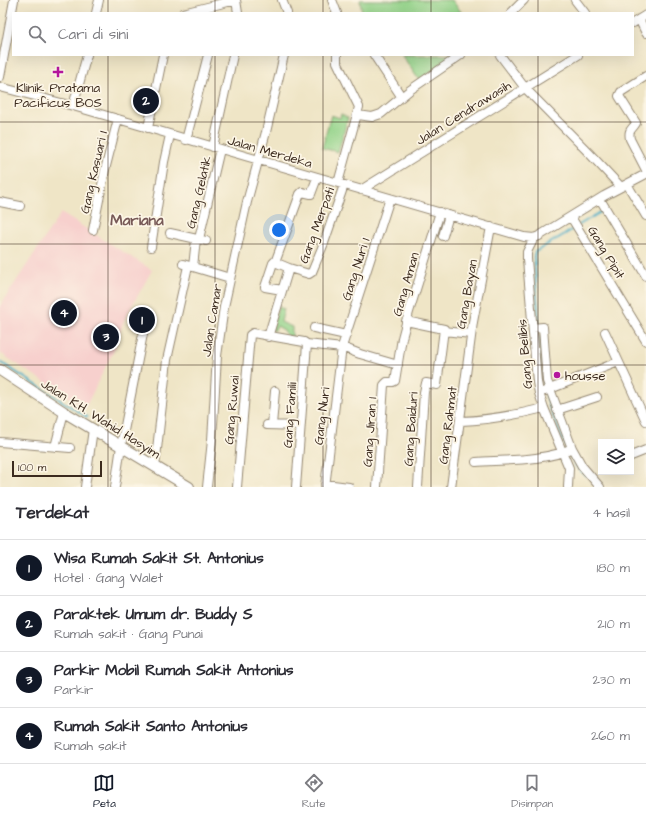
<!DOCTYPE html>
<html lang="id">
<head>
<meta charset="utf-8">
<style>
  body { margin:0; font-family:"Architects Daughter",sans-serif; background:#f2f2f3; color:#2b2b33 }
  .controls { position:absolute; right:12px; bottom:12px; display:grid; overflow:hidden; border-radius:0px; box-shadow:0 4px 16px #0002 }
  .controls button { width:36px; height:36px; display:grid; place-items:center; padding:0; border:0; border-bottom:1px solid #e1e1e2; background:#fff; color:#2b2b33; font:20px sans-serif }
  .scale { position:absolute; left:12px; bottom:10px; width:90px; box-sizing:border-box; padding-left:4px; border:2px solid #3b2a1e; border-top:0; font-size:11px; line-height:14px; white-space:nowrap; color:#3b2a1e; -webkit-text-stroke:3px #fcf5e5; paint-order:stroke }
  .you { position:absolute; left:279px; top:230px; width:14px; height:14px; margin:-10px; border:3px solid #fff; border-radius:50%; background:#1a73e8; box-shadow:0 0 0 6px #1a73e833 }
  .badge { display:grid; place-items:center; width:26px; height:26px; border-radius:50%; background:#111827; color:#fff; font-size:13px; font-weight:700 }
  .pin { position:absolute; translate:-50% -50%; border:2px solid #fff; box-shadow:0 1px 4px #0006 }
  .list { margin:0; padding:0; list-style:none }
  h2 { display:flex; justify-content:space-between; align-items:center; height:52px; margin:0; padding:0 16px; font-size:17px }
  h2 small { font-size:13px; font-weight:400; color:#7c7c81 }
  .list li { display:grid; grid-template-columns:26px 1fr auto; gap:12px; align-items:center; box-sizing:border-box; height:56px; padding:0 16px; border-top:1px solid #e1e1e2 }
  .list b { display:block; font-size:15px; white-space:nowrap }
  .list p { margin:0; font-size:13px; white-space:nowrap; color:#7c7c81 }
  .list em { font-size:13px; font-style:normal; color:#7c7c81 }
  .icon { flex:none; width:22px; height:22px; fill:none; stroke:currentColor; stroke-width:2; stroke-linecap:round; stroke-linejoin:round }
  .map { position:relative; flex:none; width:646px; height:487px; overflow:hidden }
  .search { position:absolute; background:#fff; box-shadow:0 4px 16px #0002; left:12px; right:12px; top:12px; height:44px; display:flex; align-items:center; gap:10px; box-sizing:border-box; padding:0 14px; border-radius:0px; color:#7c7c81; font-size:15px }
  .sheet { height:276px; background:#fff }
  nav { display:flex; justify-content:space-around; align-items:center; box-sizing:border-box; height:56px; border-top:1px solid #e1e1e2; background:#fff; font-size:11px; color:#7c7c81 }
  nav a { display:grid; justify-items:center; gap:2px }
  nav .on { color:#111827 }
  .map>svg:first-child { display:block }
  .built { fill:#f7d0cd }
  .green { fill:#93d389; stroke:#677e54 }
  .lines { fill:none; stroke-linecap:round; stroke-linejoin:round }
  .stream { stroke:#4bb0ca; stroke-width:2 }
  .minor-casing { stroke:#958872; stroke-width:10 }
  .major-casing { stroke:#958872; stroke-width:12 }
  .minor { stroke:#fff; stroke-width:8 }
  .major { stroke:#fff; stroke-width:10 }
  .grid { fill:none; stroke:#3b2a1e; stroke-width:1; stroke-opacity:0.55 }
  .poi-dot { fill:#b5179e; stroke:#fcf5e5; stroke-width:1.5 }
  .labels { text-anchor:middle; stroke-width:3.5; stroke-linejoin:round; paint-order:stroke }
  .poi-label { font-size:13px; fill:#3b2a1e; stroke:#fcf5e5 }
  .street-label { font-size:13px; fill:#3b2a1e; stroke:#fcf5e5 }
  .quarter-label { font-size:15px; font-weight:bold; fill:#775957; stroke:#fcf5e5 }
</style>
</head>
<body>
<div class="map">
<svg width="646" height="487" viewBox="0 0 646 487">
  <rect width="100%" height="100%" fill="#fcf5e5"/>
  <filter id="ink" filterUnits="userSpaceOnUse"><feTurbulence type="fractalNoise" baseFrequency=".025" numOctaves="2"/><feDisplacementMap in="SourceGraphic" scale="8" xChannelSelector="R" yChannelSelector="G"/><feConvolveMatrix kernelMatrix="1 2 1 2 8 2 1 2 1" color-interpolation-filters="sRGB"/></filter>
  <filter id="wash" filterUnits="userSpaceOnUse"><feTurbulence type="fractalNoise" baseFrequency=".012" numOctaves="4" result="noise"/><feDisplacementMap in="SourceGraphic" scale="16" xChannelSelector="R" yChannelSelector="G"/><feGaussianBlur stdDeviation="0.9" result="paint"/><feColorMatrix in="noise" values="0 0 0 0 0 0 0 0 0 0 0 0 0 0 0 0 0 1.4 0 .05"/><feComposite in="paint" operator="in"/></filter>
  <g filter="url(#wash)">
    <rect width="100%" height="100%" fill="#efe5c6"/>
    <path class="built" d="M61,213L152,270L124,320L114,350L85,408L0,353V306Z"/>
    <path class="green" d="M360,0H452L462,13H362Z
      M402,55H454L419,80Z
      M341,114L348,118L338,152L322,148L331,115L340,118Z
      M278,307L284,309L281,322L292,327V337L287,336L284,330L277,326L274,331L272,330Z"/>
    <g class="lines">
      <path class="stream" d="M579,225L604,210
        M539,325L534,256L535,252L575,228
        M540,337L542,377L545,389
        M0,362L87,417
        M546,393L549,406L567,449
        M569,453L574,464L586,476"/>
    </g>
  </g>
  <g filter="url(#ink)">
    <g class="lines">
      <defs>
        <path id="minor" d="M236,0L238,13
          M282,0L287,13
          M332,0L337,13
          M575,0L585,13
          M96,13L99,0
          M183,13L236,0
          M511,13L524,0
          M639,19L646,33
          M633,23L646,15
          M337,55V62L359,107L338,183
          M374,55L401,96
          M500,55L525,88L589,153L621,187
          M646,76L621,92L619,96L636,123C632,130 628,129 630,139L646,170
          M0,77L14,0
          M0,87L73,106L524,237L534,238L539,236L604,196L646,174
          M73,106L87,55
          M358,115L372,117L381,114L410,90L461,55
          M148,128L163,55
          M186,140L208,55
          M213,147L233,55
          M627,184L646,216
          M361,190L578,55
          M600,199L646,276
          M0,202L20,206
          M571,217L646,341
          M93,230L105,170L118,119
          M170,233L206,241
          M443,236L449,215
          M534,238L527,252V259L537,382L539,393L544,408L569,468L568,487
          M199,239L220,149
          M151,247L164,162L170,135
          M276,260L273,263L265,287L282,290
          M183,264L230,278
          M193,267L196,239
          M289,268L309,274L312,272L324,243L344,185
          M406,321L444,329L437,385L426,383L424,392L418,487
          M314,328L346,335
          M444,331L471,334
          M605,332L646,421
          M268,337L289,268L277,263L276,260L300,194L302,192L311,194L317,178
          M342,347L360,354L398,365
          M545,391L618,362
          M557,410L597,397
          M461,421C490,420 516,415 544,408
          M267,425L300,426
          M272,425L275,391
          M0,442L70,448
          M55,447L64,412
          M572,448L582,466L600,487
          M631,456L646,450
          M476,462C504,460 548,461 572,448L547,381L543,327L533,328
          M155,467L167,360L188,266
          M325,484L349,487
          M85,487L93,429
          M115,487L121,446L143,334
          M207,487L212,440L217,356L224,307L247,202L266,132L284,55
          M237,487L250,335L253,333L304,342L307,344L342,348
          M296,487L307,344
          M325,487L342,347L390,198
          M377,487L384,385L387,382H393L395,381L402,338L409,312L440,212
          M451,487L473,322L491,227"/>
        <path id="major" d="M0,370L64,412L189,487"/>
      </defs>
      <use href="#minor" class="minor-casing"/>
      <use href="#major" class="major-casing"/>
      <use href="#minor" class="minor"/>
      <use href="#major" class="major"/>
    </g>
  </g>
  <path class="grid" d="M108,0V13M215,0V13M323,0V13M431,0V13M538,0V13M108,55V487M215,55V487M323,55V487M431,55V487M538,55V487M0,122H646M0,244H646M0,365H646"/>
  <g class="poi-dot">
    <path d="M56 66h4v4h4v4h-4v4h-4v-4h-4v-4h4z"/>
    <circle cx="557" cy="375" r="4"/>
  </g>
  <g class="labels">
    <g class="poi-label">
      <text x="58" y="92">Klinik Pratama<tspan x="58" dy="15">Pacificus BOS</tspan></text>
      <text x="565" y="380" text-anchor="start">housse</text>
    </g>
    <g class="street-label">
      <text transform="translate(463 112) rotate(-32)" y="5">Jalan Cendrawasih</text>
      <text transform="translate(270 151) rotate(16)" y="5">Jalan Merdeka</text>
      <text transform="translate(93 172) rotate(-77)" y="5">Gang Kasuari 1</text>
      <text transform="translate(198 192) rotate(-77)" y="5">Gang Gelatik</text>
      <text transform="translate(316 225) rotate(-70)" y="5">Gang Merpati</text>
      <text transform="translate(607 252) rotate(59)" y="5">Gang Pipit</text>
      <text transform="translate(355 269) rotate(-72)" y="5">Gang Nuri 1</text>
      <text transform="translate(405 284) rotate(-74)" y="5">Gang Aman</text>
      <text transform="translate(466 294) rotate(-80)" y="5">Gang Bayan</text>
      <text transform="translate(211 320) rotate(-81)" y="5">Jalan Camar</text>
      <text transform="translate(524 354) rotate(-95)" y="5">Gang Belibis</text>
      <text transform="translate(231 410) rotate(-85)" y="5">Gang Ruwai</text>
      <text transform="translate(289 415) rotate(-86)" y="5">Gang Famili</text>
      <text transform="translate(321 416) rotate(-83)" y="5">Gang Nuri</text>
      <text transform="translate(101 418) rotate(32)" y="5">Jalan K.H. Wahid Hasyim</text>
      <text transform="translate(447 425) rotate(-83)" y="5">Gang Rahmat</text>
      <text transform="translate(410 429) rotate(-86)" y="5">Gang Baiduri</text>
      <text transform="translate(369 432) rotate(-86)" y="5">Gang Jiran 1</text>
    </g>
    <g class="quarter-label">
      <text x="137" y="225">Mariana</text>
    </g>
  </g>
</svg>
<div class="controls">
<button><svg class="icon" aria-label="layers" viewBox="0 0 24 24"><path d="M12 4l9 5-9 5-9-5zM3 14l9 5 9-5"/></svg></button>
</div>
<div class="scale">100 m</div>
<div class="you"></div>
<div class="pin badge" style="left:142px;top:320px">1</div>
<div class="pin badge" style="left:146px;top:101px">2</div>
<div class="pin badge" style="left:106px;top:337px">3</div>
<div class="pin badge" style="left:64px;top:313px">4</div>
<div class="search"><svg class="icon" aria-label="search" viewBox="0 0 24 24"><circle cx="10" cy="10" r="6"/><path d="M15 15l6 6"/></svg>Cari di sini</div>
</div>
<section class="sheet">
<h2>Terdekat<small>4 hasil</small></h2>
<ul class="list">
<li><span class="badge">1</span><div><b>Wisa Rumah Sakit St. Antonius</b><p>Hotel · Gang Walet</p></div><em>180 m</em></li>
<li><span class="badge">2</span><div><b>Paraktek Umum dr. Buddy S</b><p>Rumah sakit · Gang Punai</p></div><em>210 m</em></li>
<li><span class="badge">3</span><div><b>Parkir Mobil Rumah Sakit Antonius</b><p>Parkir</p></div><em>230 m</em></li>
<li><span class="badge">4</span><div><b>Rumah Sakit Santo Antonius</b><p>Rumah sakit</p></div><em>260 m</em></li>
</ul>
</section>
<nav>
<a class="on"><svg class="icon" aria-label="map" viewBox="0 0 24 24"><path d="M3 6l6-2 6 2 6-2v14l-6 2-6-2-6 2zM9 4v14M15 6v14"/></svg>Peta</a>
<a><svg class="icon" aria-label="directions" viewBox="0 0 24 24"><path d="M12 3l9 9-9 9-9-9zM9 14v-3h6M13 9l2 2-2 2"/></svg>Rute</a>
<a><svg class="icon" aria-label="saved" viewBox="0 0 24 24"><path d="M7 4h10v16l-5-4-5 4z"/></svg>Disimpan</a>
</nav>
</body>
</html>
